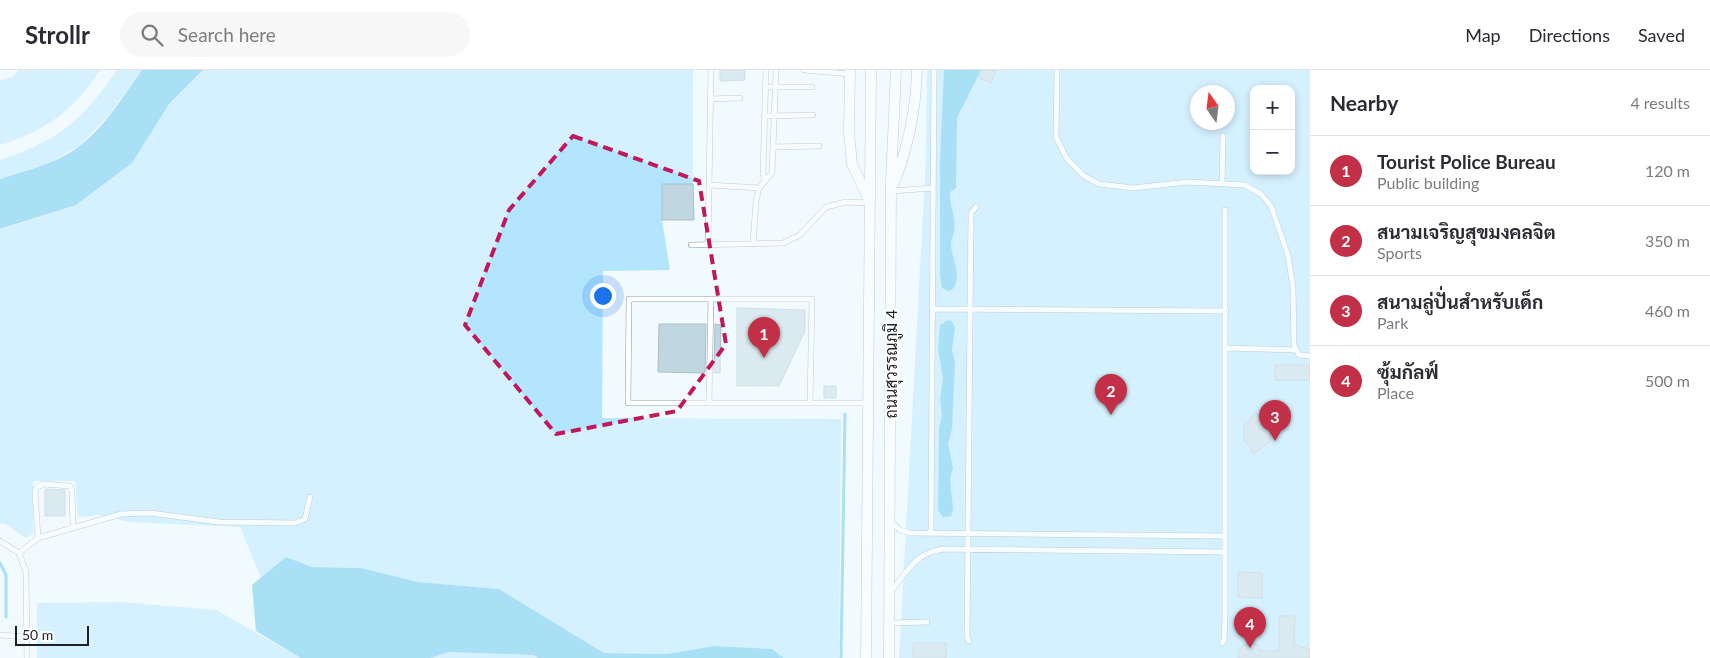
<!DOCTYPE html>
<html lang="en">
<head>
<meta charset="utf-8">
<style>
  body { margin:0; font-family:Lato,Sarabun,sans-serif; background:#f7f7f7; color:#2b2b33 }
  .controls { position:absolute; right:15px; top:15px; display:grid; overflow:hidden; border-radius:10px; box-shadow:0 2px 8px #0003 }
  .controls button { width:45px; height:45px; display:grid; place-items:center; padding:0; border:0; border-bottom:1px solid #e1e1e2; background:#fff; color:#2b2b33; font:25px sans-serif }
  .compass { position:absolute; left:1190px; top:15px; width:45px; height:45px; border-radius:50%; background:#fff; box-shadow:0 2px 8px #0003; rotate:346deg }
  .scale { position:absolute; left:15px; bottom:12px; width:74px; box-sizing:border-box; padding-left:5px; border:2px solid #1a2226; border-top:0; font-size:14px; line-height:18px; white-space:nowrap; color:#1a2226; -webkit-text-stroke:4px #fff; paint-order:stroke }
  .you { position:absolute; left:602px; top:225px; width:18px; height:18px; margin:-12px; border:4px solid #fff; border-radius:50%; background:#1a73e8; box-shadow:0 0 0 8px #1a73e833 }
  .badge { display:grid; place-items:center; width:32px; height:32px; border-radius:50%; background:#c13046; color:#fff; font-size:16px; font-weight:700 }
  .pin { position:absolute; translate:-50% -41px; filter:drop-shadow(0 1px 2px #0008) }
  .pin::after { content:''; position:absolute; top:26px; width:18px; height:15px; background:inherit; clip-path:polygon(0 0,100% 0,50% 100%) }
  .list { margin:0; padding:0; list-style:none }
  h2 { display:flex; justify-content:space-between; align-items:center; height:65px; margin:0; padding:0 20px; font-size:21px }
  h2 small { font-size:16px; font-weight:400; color:#7c7c81 }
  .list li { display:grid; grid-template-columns:32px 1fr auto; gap:15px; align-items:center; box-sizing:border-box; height:70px; padding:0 20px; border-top:1px solid #e1e1e2 }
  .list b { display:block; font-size:19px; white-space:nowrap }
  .list p { margin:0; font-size:16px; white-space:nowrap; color:#7c7c81 }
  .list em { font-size:16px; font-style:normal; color:#7c7c81 }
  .icon { flex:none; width:28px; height:28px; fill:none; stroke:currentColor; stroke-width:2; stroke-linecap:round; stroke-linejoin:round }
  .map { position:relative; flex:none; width:1310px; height:588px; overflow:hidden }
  header { display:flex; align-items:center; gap:30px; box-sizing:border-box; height:70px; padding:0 25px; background:#fff; border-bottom:1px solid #e1e1e2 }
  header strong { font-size:24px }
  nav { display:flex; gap:28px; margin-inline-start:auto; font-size:18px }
  .search { width:350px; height:45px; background:#f7f7f7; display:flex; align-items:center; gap:12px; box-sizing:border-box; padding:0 18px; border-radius:28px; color:#7c7c81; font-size:19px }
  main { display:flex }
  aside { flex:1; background:#fff }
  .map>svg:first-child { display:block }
  .green { fill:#b3e6fe; fill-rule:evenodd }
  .water { fill:#55c1ec }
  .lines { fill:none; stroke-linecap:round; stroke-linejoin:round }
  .stream { stroke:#55c1ec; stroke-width:3 }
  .building { fill:#c0d7e1; stroke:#a9bfc9 }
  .service-casing { stroke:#859aa4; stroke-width:6 }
  .minor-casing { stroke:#859aa4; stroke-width:11 }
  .service { stroke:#fff; stroke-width:5 }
  .minor { stroke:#fff; stroke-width:10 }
  .marked { fill:none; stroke:#c2185b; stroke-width:4; stroke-dasharray:10 6; stroke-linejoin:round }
  .labels { text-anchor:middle; stroke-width:5; stroke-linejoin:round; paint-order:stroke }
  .street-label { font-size:16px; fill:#1a2226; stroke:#fff }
</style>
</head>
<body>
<header>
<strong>Strollr</strong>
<div class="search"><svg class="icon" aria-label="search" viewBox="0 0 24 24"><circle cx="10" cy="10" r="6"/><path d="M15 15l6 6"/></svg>Search here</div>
<nav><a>Map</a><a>Directions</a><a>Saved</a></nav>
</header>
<main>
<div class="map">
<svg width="1310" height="588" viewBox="0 0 1310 588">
  <rect width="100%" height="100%" fill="#f1faff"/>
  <path class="green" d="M20,0H100C73,41 47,60 0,75V11L12,7Z
    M117,0H142L108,46L80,75L49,93L0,109V90C58,71 83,50 117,0Z
    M203,0H693V114H662V150L670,200L603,201L602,348L841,349L839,588H784L772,579L714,576L667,584L604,583L499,519L418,512L361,498L312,497L286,487L261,508L240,457L130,452L99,445L78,447L75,411H33V464L25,468L7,455L0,453V160L76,135L132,93L169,34Z
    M927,0H1310V588H899L926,88ZM1254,19H1291V101H1254ZM1198,22H1228V52H1198Z
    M120,532L216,540L301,588H37V533Z
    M448,582L533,585L539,588H431Z"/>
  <path class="water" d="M142,0H203L169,34L132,93L76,135L0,159V109C21,102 42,97 62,87C98,69 119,32 142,0Z
    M944,0H981L957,48L956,118L950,122C949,136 957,148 954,162C953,167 950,172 951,177C954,191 962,207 952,220L948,221L942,218L940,206V91Z
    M948,250L952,251L955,258L952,280L955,292L952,359L948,374L953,398L950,409L953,439L951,446L943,447L938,440L939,357L942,346L940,329L943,308L938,279L940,255Z
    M286,487L312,497L361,498L418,512L499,519L604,583L667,584L714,576L772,579L784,588H539L533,585L448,582L431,588H301L256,561L252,515Z"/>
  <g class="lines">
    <path class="stream" d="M0,493L6,505V547
      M841,588L845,344"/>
  </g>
  <path class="building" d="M720,0H745V10L720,11Z
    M981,0H996L991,13L979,8Z
    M662,114H693L694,150H662Z
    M737,238L805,240V261L779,316H737Z
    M659,254H706L705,303L658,302Z
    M715,254L721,255L720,303H714Z
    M1275,295H1310V310H1275Z
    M824,316H836V328H824Z
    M1255,342L1269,356L1270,372L1253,384L1250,376L1244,371V355L1249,351Z
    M45,419L65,420V446H45Z
    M1238,502L1262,503V528L1238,527Z
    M1279,546H1295L1294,575L1310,579V588H1238V581L1243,575L1250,573L1257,575L1261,581H1279Z
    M913,573H946V588H913Z"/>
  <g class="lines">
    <defs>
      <path id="service" d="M804,0L850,4
        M1057,0L1056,67L1067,89L1084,106L1099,114L1133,118L1188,112L1245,115L1261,124L1271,136L1288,185L1293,218L1294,275L1299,285L1310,286
        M765,17H812
        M710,29L740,28
        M765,46L813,45
        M773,77L819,76
        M765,110L763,104L766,0
        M1222,114L1223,66
        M709,115L759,118
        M892,121L933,118
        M753,174L756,131L759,118L772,103L776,0
        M691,175L783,173L800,165L826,137L846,132L869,133
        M708,175L711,0
        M932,239L1226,241
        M1225,278L1296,280
        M709,333L711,229
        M810,333L812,229H629L628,333H867
        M891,452L900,460L910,463L1225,466
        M931,463L934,0
        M38,468L35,423L36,418L43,414L70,416L72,421L73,456
        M0,471L19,483L26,502L27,588
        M19,483L38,468L121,444L150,443L219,452L295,453L305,449L310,427
        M891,521C908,501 915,483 943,479L1225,482
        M889,553L927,552
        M0,565L28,567
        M969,571L967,567L971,143L976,137
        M1222,573L1224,570L1225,547V140"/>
      <path id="minor" d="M850,0L849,62L852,94L868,128
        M894,113C909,75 916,41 917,0
        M866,588L871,0
        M889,588L891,112L896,0"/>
    </defs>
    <use href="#service" class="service-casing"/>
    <use href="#minor" class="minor-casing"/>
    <use href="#service" class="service"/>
    <use href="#minor" class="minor"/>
  </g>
  <path d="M0 0H1310V588H0ZM573,66L699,111L726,274L677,341L556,364L465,255L509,140Z" fill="#f1faff" fill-opacity=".55" fill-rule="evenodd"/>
  <path class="marked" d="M573,66L699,111L726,274L677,341L556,364L465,255L509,140Z"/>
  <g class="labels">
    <g class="street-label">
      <text transform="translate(891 294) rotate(-90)" y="6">ถนนสุวรรณภูมิ 4</text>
    </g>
  </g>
</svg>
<div class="controls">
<button>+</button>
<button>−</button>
</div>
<svg class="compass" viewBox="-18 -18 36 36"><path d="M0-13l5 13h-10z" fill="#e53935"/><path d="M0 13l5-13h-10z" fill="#7c7c81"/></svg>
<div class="scale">50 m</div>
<div class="you"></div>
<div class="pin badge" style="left:764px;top:288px">1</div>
<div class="pin badge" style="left:1111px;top:345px">2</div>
<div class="pin badge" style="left:1275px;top:371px">3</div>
<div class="pin badge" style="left:1250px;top:578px">4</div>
</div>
<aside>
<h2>Nearby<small>4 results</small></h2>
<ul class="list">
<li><span class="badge">1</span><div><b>Tourist Police Bureau</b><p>Public building</p></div><em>120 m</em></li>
<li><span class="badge">2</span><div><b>สนามเจริญสุขมงคลจิต</b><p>Sports</p></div><em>350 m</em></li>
<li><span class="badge">3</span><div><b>สนามลู่ปั่นสำหรับเด็ก</b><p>Park</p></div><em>460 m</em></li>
<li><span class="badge">4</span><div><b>ซุ้มกัลฟ์</b><p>Place</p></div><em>500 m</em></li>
</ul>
</aside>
</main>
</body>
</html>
